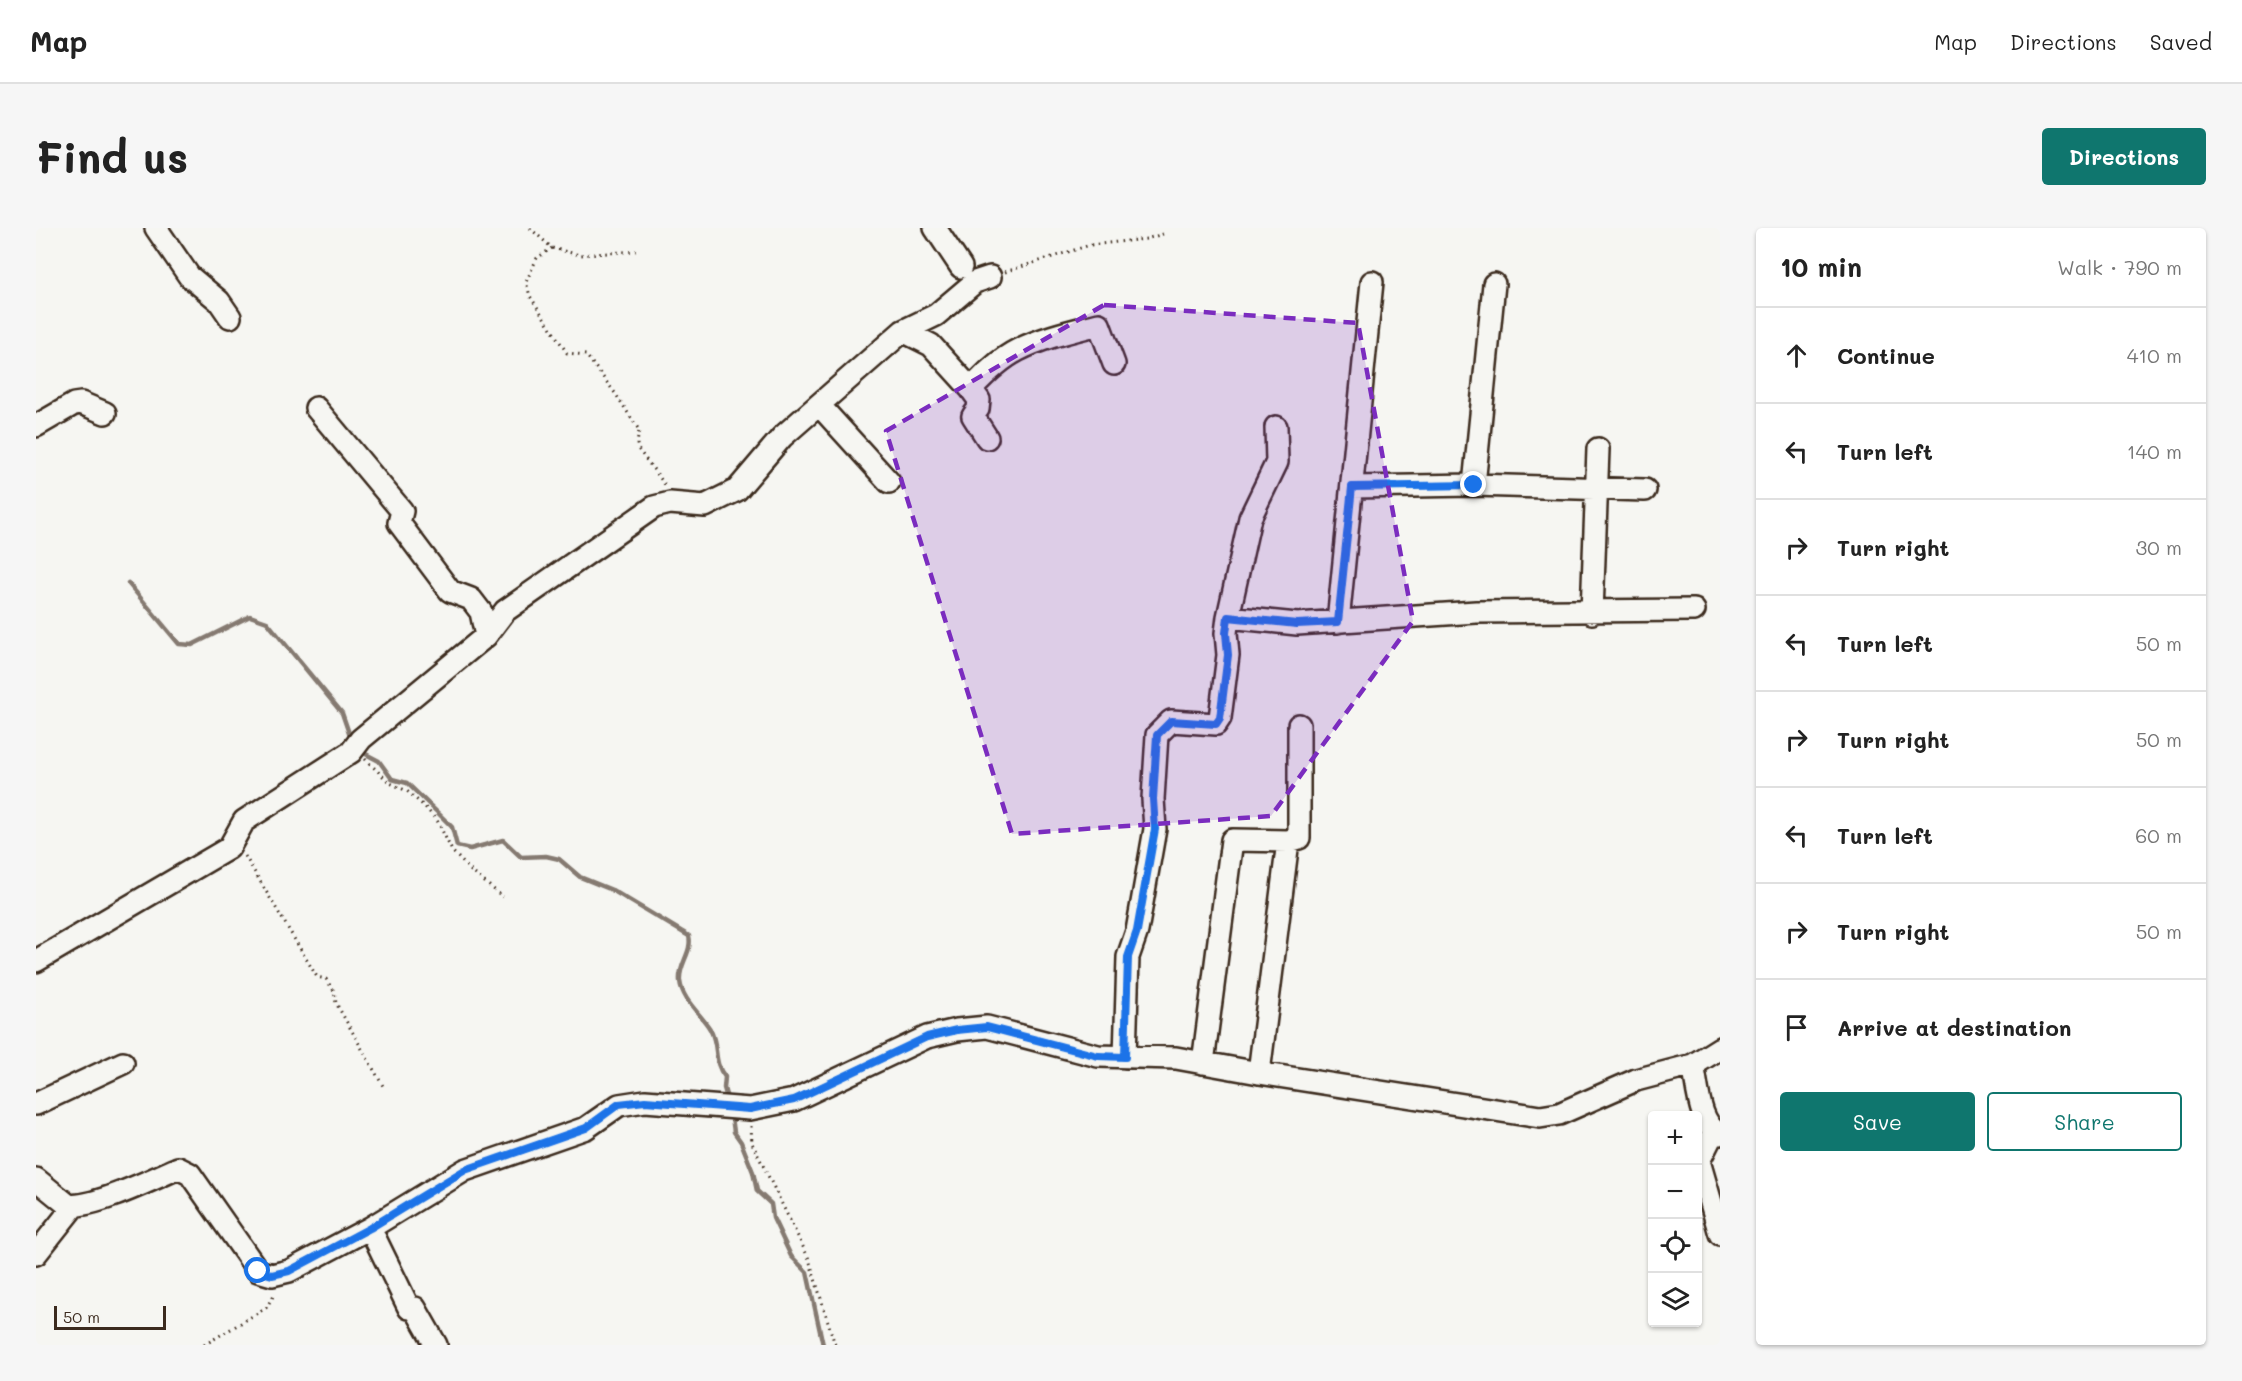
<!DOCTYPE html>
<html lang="en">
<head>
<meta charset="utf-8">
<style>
  body { margin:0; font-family:Mali,sans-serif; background:#f6f6f6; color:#222 }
  .controls { position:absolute; right:18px; bottom:18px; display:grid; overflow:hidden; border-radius:6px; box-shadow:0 2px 4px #0004 }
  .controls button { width:54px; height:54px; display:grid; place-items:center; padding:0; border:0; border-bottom:2px solid #e0e0e0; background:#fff; color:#222; font:30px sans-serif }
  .scale { position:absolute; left:18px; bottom:15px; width:112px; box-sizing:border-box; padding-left:6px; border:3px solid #3b2a1e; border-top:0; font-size:16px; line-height:21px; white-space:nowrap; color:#3b2a1e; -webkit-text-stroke:4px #f6f6f2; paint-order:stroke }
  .stop { position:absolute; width:18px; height:18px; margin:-14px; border:4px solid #1a73e8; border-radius:50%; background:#fff }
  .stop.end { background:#1a73e8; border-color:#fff; box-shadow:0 2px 6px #0008 }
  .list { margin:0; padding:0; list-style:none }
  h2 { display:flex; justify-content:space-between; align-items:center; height:78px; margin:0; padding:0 24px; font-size:26px }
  h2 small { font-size:20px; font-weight:400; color:#767676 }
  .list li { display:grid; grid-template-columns:39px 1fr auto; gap:18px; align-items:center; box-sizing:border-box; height:96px; padding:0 24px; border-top:2px solid #e0e0e0 }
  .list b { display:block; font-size:22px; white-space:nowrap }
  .list em { font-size:20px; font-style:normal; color:#767676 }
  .actions { display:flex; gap:12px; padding:18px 24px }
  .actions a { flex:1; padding:14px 0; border:2px solid #0f766e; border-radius:6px; text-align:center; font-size:21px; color:#0f766e }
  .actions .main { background:#0f766e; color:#fff }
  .icon { flex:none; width:33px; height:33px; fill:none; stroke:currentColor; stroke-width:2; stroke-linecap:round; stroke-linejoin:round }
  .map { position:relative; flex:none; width:1684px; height:1117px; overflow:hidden; border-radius:6px }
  header { display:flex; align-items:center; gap:36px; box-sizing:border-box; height:84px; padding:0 30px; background:#fff; border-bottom:2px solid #e0e0e0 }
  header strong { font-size:28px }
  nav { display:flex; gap:33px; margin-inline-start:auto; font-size:21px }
  .intro { display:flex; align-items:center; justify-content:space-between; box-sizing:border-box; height:144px; padding:0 36px }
  h1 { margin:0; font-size:42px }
  .button { padding:15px 27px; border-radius:6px; background:#0f766e; color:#fff; font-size:21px; font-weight:700 }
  main { display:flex; gap:36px; padding:0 36px }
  aside { flex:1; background:#fff; border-radius:6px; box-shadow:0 2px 4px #0004 }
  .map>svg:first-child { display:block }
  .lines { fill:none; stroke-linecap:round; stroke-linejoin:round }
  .stream { stroke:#857a71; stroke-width:4.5 }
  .minor-casing { stroke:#3b2a1e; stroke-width:26 }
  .path { stroke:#3b2a1e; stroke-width:3; stroke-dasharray:1.5 4.5; stroke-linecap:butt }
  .minor { stroke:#f6f6f2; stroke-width:21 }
  .route { stroke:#1a73e8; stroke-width:8 }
  .marked { fill:#7b2cbf; fill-opacity:0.2; stroke:#7b2cbf; stroke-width:4.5; stroke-dasharray:12 8; stroke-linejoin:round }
</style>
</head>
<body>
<header>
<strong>Map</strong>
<nav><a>Map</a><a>Directions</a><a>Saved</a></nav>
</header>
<div class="intro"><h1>Find us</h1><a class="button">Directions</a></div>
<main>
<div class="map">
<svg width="1684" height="1117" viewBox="0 0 1684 1117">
  <rect width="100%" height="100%" fill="#f6f6f2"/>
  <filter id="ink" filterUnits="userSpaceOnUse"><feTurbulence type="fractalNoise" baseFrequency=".0167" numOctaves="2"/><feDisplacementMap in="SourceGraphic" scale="12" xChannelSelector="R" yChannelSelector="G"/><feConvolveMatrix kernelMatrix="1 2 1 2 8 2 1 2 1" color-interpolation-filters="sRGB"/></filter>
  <g filter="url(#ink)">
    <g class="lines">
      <path class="stream" d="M92,355L143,416L156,417L214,388L231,394L306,485L316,514
        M326,524L343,533L356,551L371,555L403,586L416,599L421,618L434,621L467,612L485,629L510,628L523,631L544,649L576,662L653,708C657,724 642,737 644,753C646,772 665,786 674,801C684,820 676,833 689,849L688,860L692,874
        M696,889L698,904L705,914L717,944L721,963L735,976L737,990L755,1028L771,1044L787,1117"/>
      <defs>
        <path id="minor" d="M120,0L153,48L183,73L194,89
          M899,0L925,39
          M867,103L895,117L935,161L943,172L942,181L937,188L951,210
          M935,161C949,146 964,131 982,122C1008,109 1036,103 1063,96L1078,136
          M783,177L853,254
          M280,180L366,283L363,295L414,363L435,371L445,384L450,408
          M0,198L38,176L45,175L69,185
          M1438,257L1458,56
          M1316,259L1438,257L1609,262
          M1556,385L1562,221
          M1192,389L1261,396L1440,384L1658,382
          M1302,394L1336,54
          M0,733L193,620L208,593L315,524L325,511L450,408L469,383L618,279L634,275L669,278L701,262L746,209L867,103L900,87L939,54L954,49
          M1089,829L1092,729L1101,703L1119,601L1117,571L1121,507L1135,493L1180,496L1184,490L1192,427L1190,405L1192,389L1214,290L1241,234L1240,199
          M1167,835L1196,612L1252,613L1263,610V497
          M1657,837C1662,858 1662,896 1684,906
          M1223,845L1252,613
          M0,876L87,835
          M1678,903L1663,933L1684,1006
          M0,951L32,977C56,981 117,951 142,940L154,946L222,1043L236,1047L253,1043L334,1000L429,942L550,900L583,877L609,873L714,881L758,872L891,809L921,802L951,799L1062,828L1140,830L1223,845L1504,889L1523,886L1600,852L1657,837L1684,820
          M334,1000L373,1080H379L400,1117
          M0,1026L38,978"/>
      </defs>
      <use href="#minor" class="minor-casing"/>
      <path class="path" d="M494,0L516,20L544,27L600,23
        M516,20L501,30L490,54L494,68L531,125L550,127L579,165L603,202L601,216L602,221L630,258
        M969,44L1054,17L1110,11L1127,6
        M329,531L354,555L371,563L389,579L402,594L416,623L435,643L467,669
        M209,628L281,749L290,751L298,763L300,775L347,858
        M715,898L716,915L773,1031L799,1117
        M168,1117L230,1080L239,1065"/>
      <use href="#minor" class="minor"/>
    </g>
  </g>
  <g class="lines" filter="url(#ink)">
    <path class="route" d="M222,1043L236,1047L253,1043L334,1000L429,942L550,900L583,876L609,873L714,881L758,872L891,809L921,802L951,799L1062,828L1089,829L1092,729L1101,703L1119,601L1117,571L1121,507L1135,493L1180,496L1184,490L1192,427L1190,405L1192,389L1261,396L1302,394L1316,259L1438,257"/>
  </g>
  <path class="marked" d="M1068,77L1322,95L1377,393L1235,588L976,606L850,203Z"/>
</svg>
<div class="controls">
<button>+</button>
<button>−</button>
<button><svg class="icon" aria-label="locate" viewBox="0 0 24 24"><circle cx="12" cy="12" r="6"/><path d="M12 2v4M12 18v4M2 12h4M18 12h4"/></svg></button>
<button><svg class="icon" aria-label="layers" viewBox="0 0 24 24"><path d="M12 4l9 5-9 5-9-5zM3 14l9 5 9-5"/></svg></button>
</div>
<div class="scale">50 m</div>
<div class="stop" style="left:222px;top:1043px"></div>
<div class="stop end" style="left:1438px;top:257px"></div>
</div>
<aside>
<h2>10 min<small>Walk · 790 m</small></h2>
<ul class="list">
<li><svg class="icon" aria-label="ahead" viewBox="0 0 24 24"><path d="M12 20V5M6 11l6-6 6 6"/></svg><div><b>Continue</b></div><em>410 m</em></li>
<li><svg class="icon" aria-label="left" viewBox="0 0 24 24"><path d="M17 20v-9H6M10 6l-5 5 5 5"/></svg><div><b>Turn left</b></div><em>140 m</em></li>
<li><svg class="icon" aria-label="right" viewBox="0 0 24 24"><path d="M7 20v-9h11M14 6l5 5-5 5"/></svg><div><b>Turn right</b></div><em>30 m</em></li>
<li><svg class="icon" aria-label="left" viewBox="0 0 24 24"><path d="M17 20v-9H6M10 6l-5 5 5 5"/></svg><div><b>Turn left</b></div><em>50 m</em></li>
<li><svg class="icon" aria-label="right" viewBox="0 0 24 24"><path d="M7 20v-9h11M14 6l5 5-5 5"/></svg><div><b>Turn right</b></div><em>50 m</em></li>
<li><svg class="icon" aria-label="left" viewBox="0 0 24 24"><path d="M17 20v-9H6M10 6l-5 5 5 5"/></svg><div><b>Turn left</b></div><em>60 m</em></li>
<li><svg class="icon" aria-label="right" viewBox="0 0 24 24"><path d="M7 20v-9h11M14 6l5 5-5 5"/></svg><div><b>Turn right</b></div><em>50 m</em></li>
<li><svg class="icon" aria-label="arrive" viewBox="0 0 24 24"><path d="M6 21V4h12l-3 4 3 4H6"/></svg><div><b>Arrive at destination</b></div></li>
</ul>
<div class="actions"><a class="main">Save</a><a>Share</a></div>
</aside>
</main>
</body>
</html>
